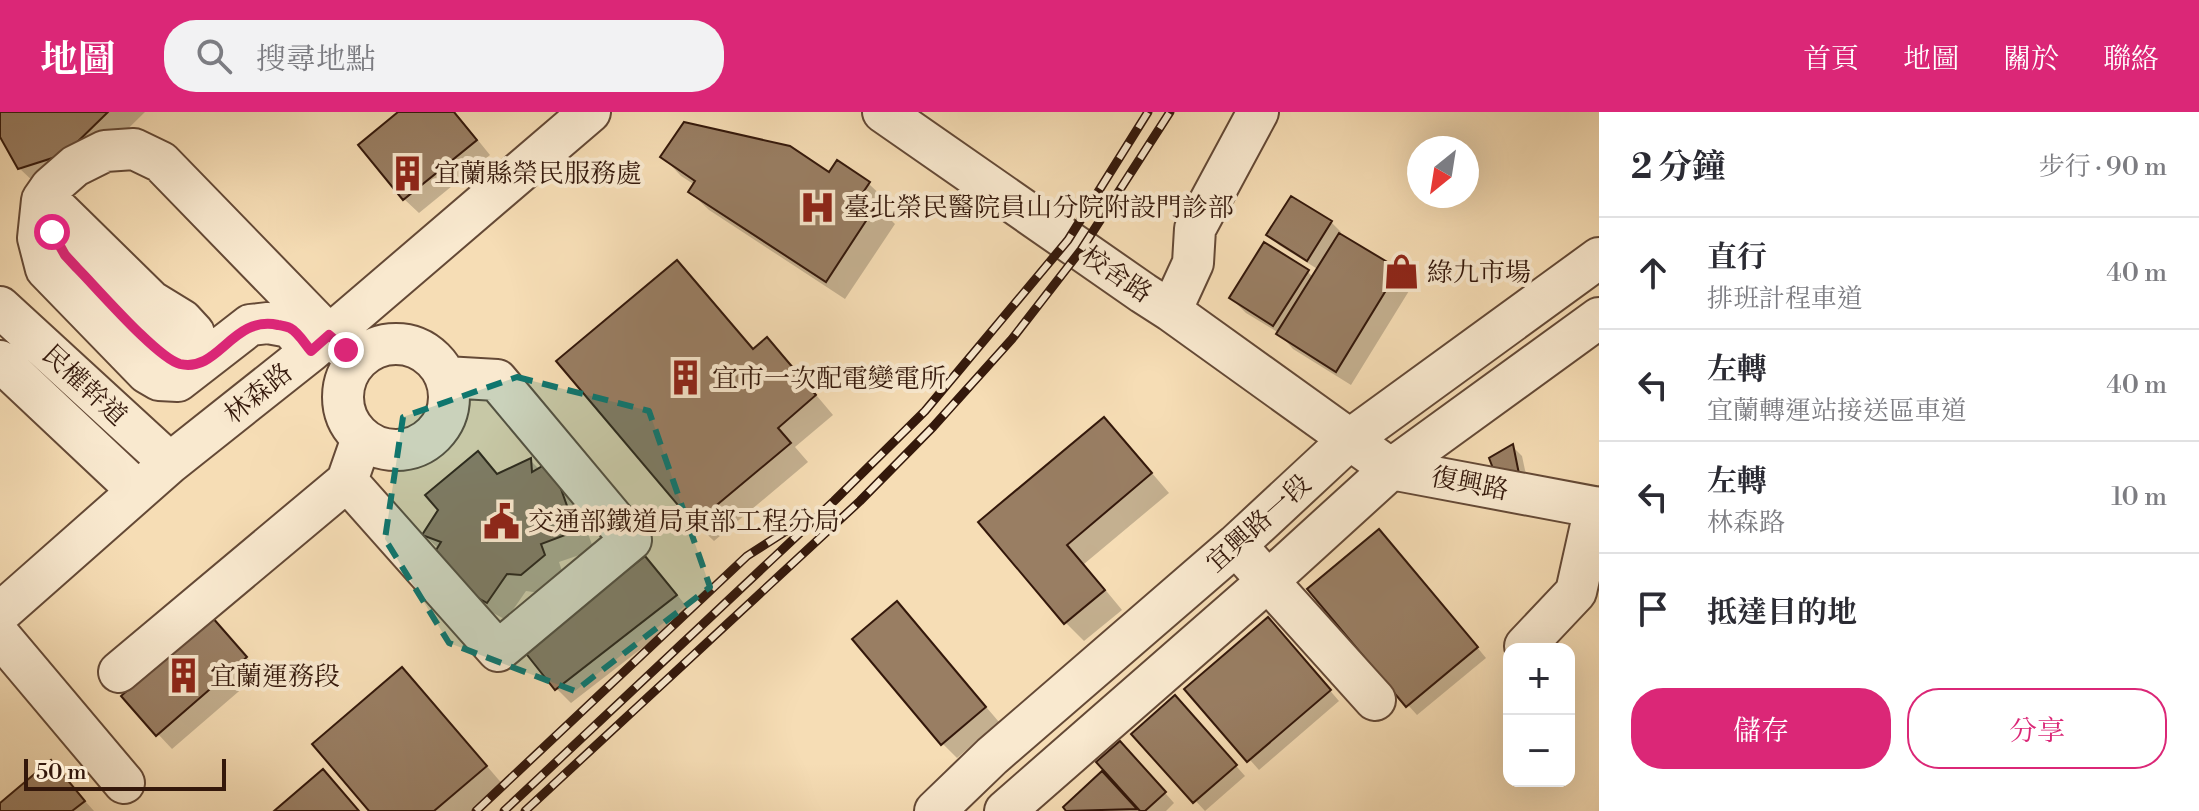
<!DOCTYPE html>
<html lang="zh-TW">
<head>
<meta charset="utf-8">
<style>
  body { margin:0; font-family:"Libre Bodoni","Noto Serif TC",serif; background:#f2f2f3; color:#2b2b33 }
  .controls { position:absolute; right:24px; bottom:24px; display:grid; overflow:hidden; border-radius:16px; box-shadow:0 8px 32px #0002 }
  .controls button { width:72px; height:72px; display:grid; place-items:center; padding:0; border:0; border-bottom:2px solid #e1e1e2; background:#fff; color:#2b2b33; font:40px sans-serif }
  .compass { position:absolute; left:1407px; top:24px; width:72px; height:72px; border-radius:50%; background:#fff; box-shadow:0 8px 32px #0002; rotate:210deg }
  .scale { position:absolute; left:24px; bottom:20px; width:202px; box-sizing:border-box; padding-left:8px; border:4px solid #34180b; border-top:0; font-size:22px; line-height:28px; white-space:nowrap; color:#34180b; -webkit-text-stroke:6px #f9e9cf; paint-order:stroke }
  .stop { position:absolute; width:24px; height:24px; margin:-18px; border:6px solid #db2777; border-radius:50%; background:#fff }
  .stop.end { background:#db2777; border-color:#fff; box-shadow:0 2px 8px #0008 }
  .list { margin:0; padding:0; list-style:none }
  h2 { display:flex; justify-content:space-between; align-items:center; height:104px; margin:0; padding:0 32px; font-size:34px }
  h2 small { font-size:26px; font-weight:400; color:#7c7c81 }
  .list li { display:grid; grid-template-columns:52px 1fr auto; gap:24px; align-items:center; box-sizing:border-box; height:112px; padding:0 32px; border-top:2px solid #e1e1e2 }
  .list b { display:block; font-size:30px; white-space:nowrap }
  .list p { margin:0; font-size:26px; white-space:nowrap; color:#7c7c81 }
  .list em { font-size:26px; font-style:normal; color:#7c7c81 }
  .actions { display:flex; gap:16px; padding:24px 32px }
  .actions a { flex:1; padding:18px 0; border:2px solid #db2777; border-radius:32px; text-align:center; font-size:28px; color:#db2777 }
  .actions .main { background:#db2777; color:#fff }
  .icon { flex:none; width:44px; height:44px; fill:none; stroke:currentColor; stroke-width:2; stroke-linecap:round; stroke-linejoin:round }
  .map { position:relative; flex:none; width:1599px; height:699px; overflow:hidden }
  header { display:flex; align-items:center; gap:48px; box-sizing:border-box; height:112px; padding:0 40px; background:#db2777; color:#fff }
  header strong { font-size:38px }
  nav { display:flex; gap:44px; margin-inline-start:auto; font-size:28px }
  .search { width:560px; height:72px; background:#f2f2f3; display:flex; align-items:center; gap:20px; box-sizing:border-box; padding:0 28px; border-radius:32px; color:#7c7c81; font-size:30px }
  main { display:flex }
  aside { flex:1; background:#fff }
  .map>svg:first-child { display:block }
  .shadow { fill:#0003 }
  .building { fill:#997e63; stroke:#34180b; stroke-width:2 }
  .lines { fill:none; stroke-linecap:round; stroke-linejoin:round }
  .minor-casing { stroke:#644936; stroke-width:44 }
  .minor { stroke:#f9e9cf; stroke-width:40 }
  .rail-casing { stroke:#34180b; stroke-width:9 }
  .rail { stroke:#f9e9cf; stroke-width:6; stroke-dasharray:18; stroke-linecap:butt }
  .route { stroke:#db2777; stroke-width:10 }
  .marked { fill:#0f766e; fill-opacity:0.2; stroke:#0f766e; stroke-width:6; stroke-dasharray:16 10; stroke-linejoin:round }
  .labels { text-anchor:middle; stroke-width:8; stroke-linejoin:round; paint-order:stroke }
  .poi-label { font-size:26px; fill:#34180b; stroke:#f9e9cf; text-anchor:start }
  .street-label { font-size:26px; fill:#34180b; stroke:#f9e9cf }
</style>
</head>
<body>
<header>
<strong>地圖</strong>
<div class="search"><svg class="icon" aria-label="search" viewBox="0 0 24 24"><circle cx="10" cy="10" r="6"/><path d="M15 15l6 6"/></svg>搜尋地點</div>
<nav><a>首頁</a><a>地圖</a><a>關於</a><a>聯絡</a></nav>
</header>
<main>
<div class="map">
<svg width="1599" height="699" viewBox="0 0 1599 699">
  <rect width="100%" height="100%" fill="#f6ddb5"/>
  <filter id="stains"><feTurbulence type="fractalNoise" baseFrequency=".0025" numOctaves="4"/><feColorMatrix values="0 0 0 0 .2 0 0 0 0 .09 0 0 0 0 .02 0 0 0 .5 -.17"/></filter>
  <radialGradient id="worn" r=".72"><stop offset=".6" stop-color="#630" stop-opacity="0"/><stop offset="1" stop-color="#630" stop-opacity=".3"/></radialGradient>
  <path class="shadow" d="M0,0H145L84,60L38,74L19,56L0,21Z
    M401,0H455L490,43L419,101L404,87Z
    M663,45L830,63L838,51L869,72L888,90L882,99L895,112L845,187L709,98L690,80L695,73L681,64Z
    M1331,110L1341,120L1339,123L1397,159L1412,174L1351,273L1293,237L1279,221L1246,201L1231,186L1307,159L1314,166L1319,158L1279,133L1269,123Z
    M677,150L696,169L754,238L767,227L785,246L833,303L795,335L808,350L714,429L695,411L559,250Z
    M1104,307L1122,326L1169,381L1084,452L1122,498L1084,529L1066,511L981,410Z
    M1512,334L1522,344L1531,386L1492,346Z
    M478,342L499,363L531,349L540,358L569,370L594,438L559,450L563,462L540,481L526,479L506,508L446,475L439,437L424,423Z
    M1389,429L1486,546L1417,603L1408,593Z
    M645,447L660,461L690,499L571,591L557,577L527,539Z
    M911,507L999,610L957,646L942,631Z
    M1278,518L1339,589L1259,658L1187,577Z
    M226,522L260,561L172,637L158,622Z
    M402,558L420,576L504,674L474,699H371Z
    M1185,596L1245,664L1205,699L1134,622Z
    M1130,641L1174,691L1166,699H1069L1066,695L1126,688L1129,684Z
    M51,651L94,699H0V693Z"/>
  <path class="building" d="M0,0H108L65,42L18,57L0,25Z
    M398,0H454L477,28L403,88L358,33Z
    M684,10L790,34L829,60L837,48L870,70L862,82L877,92L826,170L688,80L695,69L660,45Z
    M1291,84L1332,109L1307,149L1266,123Z
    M1339,121L1399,157L1336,260L1276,222Z
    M1264,130L1309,158L1273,214L1229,186Z
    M677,148L753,237L767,225L816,283L778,316L791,331L694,412L556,249Z
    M1104,305L1152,361L1067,433L1105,478L1064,512L978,410Z
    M1513,332L1522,377L1499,372L1489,346Z
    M478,339L497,362L531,346L532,360L551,349L576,419L541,432L545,443L521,463L507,462L487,491L425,456L441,430L422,423L438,398L425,383Z
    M1379,417L1478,535L1406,595L1307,477Z
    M645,444L677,483L555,578L524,539Z
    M897,489L986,595L941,633L852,527Z
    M212,505L247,545L156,624L121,584Z
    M1268,505L1331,578L1247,650L1184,577Z
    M402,555L487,654L434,699H369L312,632Z
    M1175,583L1237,653L1193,691L1131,622Z
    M1120,629L1166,680L1145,699H1140L1096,650Z
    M51,648L85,689L72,699H0V691Z
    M323,657L359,699H274Z
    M1102,659L1137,697L1066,699L1063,695Z"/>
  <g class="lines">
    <defs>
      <path id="minor" d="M883,0L1143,181L1171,199L1391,357L1599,396
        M48,88L151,189L182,208L194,221L197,233L194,241L185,247H176L161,241L147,214L52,120
        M0,195L170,351
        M1171,199L1193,151L1195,117L1258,0
        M343 285a53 53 0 1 1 106 0a53 53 0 1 1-106 0Z
        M311,239L290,215L268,211L250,213L178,269L159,268L147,261L46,157L38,126L42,88L51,75L75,54L105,39L134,37L161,50L329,223L357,248
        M0,249L138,379
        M362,326L347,369L498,539L631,428L497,268L445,265
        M1249,448L1375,588
        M0,501L170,351L311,239L590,0
        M0,524L124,671
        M1525,534L1576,480L1595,395
        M119,560L347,369
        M935,699L992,644L1236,433L1349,328L1599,146
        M1005,699L1268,469L1391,357L1599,206"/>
    </defs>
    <use href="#minor" class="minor-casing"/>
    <use href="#minor" class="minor"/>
    <defs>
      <path id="rail" d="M476,699L747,444L794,414
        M504,699L834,389L925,299L1068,128L1148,0
        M525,699L860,389L933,315L1012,227L1081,138L1170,0"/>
    </defs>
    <use href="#rail" class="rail-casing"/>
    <use href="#rail" class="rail"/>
  </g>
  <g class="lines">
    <path class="route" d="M52,120L65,143L77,156C97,176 157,246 180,252C219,261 232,203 278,213C279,213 289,215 290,216C298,220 305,232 311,239L329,223L346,238"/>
  </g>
  <path class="marked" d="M517,265L649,299L710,475L575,579L449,531L385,427L403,305Z"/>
  <defs>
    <symbol id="building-bare" viewBox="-9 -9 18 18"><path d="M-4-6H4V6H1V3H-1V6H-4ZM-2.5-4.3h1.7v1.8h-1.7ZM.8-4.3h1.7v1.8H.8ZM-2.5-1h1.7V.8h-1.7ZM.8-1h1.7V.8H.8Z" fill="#8f2418" stroke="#f9e9cf" stroke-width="2.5" paint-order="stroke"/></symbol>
    <symbol id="hospital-bare" viewBox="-9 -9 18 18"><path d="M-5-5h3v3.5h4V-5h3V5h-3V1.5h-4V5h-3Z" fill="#8f2418" stroke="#f9e9cf" stroke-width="2.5" paint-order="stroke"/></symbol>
    <symbol id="shop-bare" viewBox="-9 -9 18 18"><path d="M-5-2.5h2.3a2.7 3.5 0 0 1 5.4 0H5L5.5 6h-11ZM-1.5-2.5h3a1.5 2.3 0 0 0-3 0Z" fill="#8f2418" stroke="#f9e9cf" stroke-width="2.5" paint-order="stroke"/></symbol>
    <symbol id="civic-bare" viewBox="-9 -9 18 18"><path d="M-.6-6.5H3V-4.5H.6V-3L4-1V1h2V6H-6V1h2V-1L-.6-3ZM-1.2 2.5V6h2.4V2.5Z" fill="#8f2418" stroke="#f9e9cf" stroke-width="2.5" paint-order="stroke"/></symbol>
  </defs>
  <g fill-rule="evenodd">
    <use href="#building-bare" x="382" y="36" width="51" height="51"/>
    <use href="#hospital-bare" x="792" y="70" width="51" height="51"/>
    <use href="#shop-bare" x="1376" y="134" width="51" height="51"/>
    <use href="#building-bare" x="660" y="240" width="51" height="51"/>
    <use href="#civic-bare" x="476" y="384" width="51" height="51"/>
    <use href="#building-bare" x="158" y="538" width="51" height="51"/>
  </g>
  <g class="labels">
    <g class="poi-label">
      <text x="434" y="70">宜蘭縣榮民服務處</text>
      <text x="844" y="104">臺北榮民醫院員山分院附設門診部</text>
      <text x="1427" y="169">綠九市場</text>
      <text x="712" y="275">宜市一次配電變電所</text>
      <text x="528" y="418">交通部鐵道局東部工程分局</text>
      <text x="210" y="573">宜蘭運務段</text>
    </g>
    <g class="street-label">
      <text transform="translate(1117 162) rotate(34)" y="9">校舍路</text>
      <text transform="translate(85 273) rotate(43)" y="9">民權幹道</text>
      <text transform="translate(258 281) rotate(-39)" y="9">林森路</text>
      <text transform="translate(1470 371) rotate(11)" y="9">復興路</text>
      <text transform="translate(1258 411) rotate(-42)" y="9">宜興路一段</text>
    </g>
  </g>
  <rect width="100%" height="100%" filter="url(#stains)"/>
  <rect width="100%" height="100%" fill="url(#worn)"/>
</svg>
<div class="controls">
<button>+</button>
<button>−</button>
</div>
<svg class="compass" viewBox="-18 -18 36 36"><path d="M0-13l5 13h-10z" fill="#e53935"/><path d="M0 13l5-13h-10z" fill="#7c7c81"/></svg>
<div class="scale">50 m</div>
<div class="stop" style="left:52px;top:120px"></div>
<div class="stop end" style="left:346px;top:238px"></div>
</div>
<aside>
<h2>2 分鐘<small>步行 · 90 m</small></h2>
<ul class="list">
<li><svg class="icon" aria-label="ahead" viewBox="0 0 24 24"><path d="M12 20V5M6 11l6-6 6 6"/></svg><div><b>直行</b><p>排班計程車道</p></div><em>40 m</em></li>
<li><svg class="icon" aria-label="left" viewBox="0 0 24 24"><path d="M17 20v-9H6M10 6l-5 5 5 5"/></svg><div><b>左轉</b><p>宜蘭轉運站接送區車道</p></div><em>40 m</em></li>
<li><svg class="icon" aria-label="left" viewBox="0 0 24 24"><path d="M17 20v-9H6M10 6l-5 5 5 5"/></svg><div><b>左轉</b><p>林森路</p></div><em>10 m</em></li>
<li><svg class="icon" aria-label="arrive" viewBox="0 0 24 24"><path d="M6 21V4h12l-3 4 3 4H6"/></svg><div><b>抵達目的地</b></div></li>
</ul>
<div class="actions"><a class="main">儲存</a><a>分享</a></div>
</aside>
</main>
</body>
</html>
